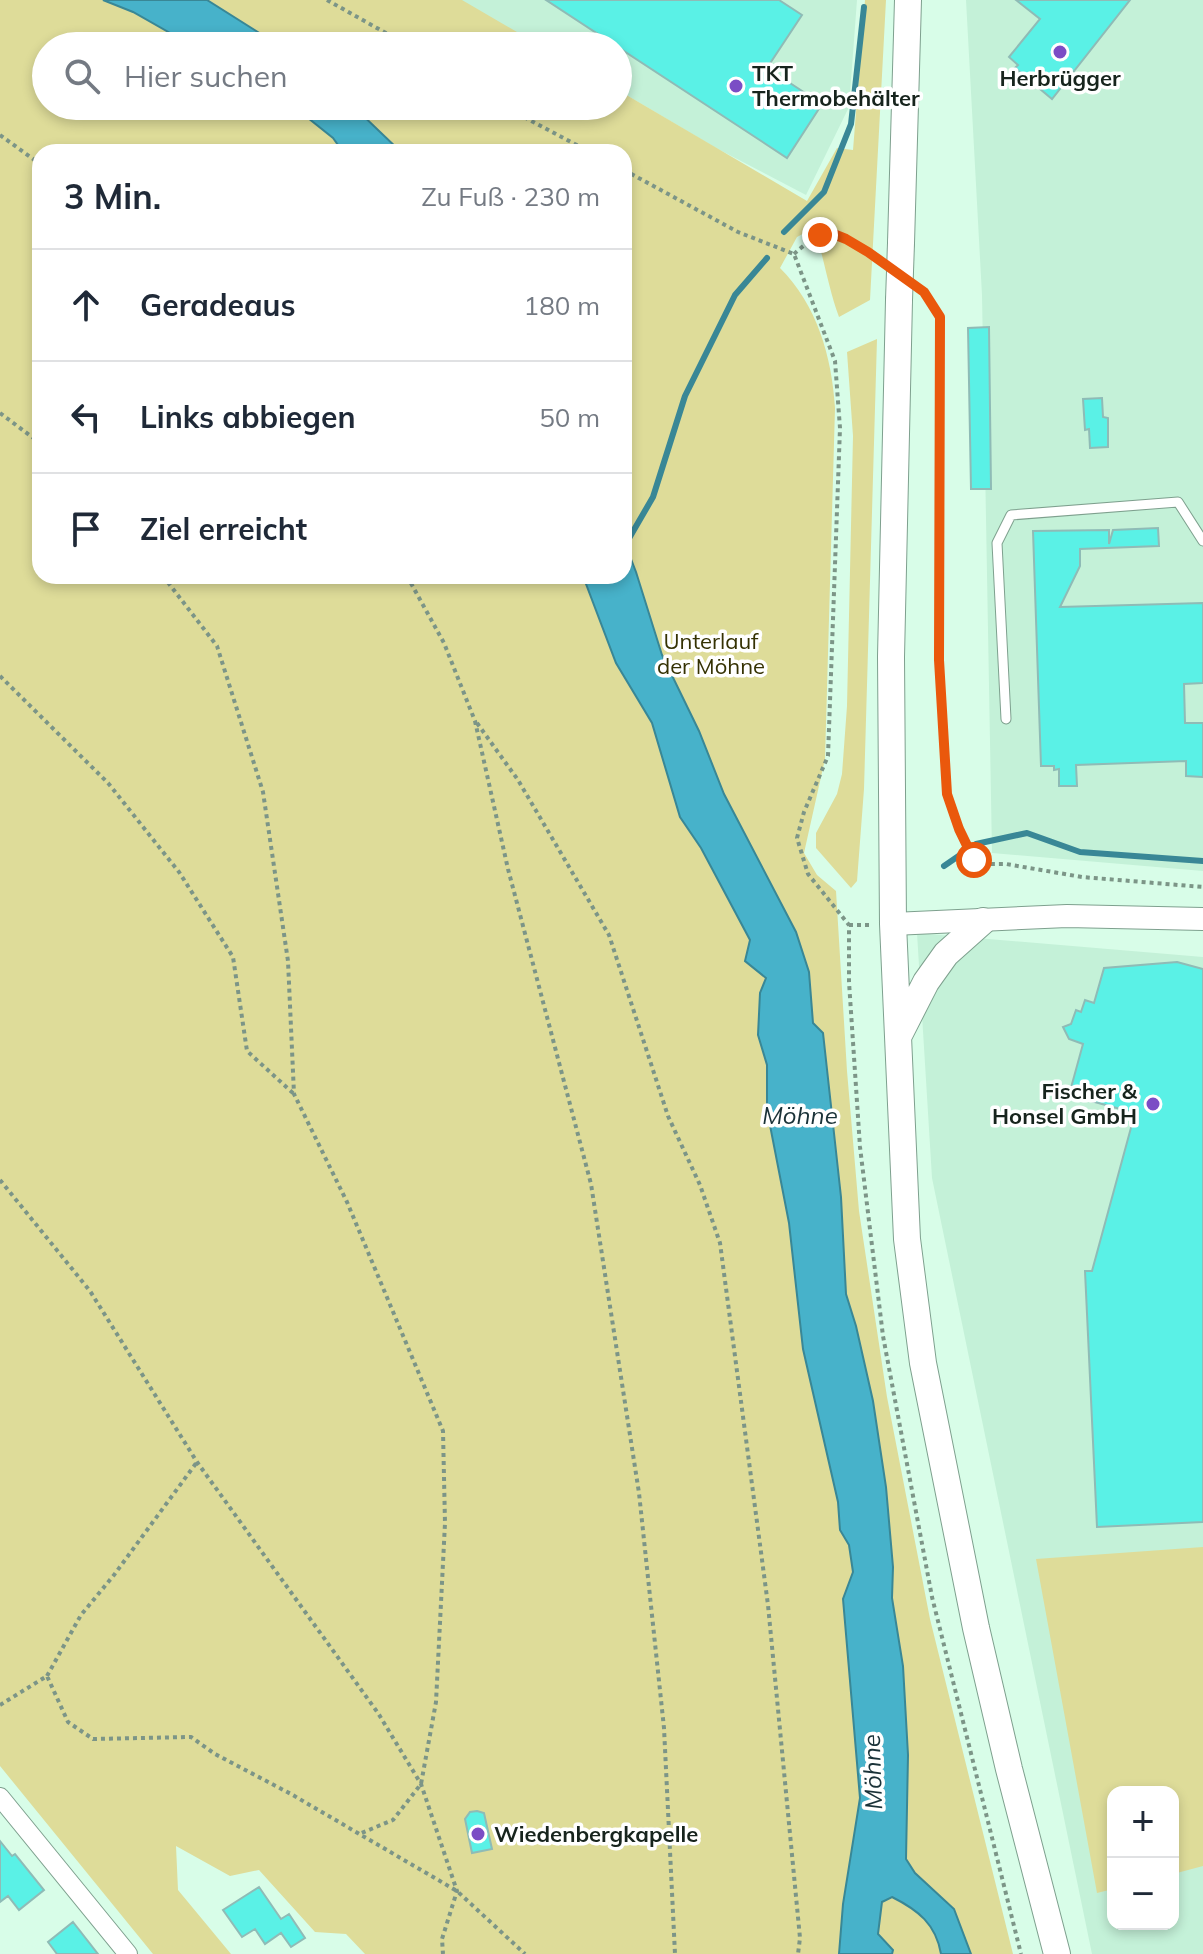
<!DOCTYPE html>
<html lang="de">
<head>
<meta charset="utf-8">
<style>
  body { margin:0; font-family:Mulish,sans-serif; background:#f6f6f7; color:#1f2937 }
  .controls { position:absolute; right:24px; bottom:24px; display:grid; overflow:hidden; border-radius:16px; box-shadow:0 4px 12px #0003 }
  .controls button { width:72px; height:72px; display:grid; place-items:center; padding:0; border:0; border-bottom:2px solid #e0e1e3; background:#fff; color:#1f2937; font:40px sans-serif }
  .stop { position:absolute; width:24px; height:24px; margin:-18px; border:6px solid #ea580c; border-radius:50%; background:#fff }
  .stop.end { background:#ea580c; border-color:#fff; box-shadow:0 2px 8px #0008 }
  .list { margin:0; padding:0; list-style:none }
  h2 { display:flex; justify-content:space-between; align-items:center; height:104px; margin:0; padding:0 32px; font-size:34px }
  h2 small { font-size:26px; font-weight:400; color:#747a83 }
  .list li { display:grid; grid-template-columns:52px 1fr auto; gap:24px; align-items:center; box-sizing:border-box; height:112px; padding:0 32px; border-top:2px solid #e0e1e3 }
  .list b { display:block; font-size:30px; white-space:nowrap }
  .list em { font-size:26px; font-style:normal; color:#747a83 }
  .icon { flex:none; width:44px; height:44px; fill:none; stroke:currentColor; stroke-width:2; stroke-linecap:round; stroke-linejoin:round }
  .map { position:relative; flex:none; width:1203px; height:1954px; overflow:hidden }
  .search { position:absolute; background:#fff; box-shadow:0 4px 12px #0003; left:32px; top:32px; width:600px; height:88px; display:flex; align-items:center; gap:20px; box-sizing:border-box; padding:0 28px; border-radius:44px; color:#747a83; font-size:30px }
  .panel { position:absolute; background:#fff; box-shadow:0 4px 12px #0003; left:32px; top:144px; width:600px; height:440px; border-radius:24px }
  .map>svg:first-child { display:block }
  .built { fill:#c4f1d8; fill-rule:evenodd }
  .green { fill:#dedc99; fill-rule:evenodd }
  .water { fill:#47b2ca; stroke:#398796; stroke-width:2 }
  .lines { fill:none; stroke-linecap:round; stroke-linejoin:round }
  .stream { stroke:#398796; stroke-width:6 }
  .building { fill:#5af1e6; stroke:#8fbbb6; stroke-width:2 }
  .service-casing { stroke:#7ea08e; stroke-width:11 }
  .minor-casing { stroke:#7ea08e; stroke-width:20 }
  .tertiary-casing { stroke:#7ea08e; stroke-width:24 }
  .secondary-casing { stroke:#7ea08e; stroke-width:28 }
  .path { stroke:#7c9587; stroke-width:4; stroke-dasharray:4 4; stroke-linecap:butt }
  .service { stroke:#fff; stroke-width:9 }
  .minor { stroke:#fff; stroke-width:18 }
  .tertiary { stroke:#fff; stroke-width:22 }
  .secondary { stroke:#fff; stroke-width:26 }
  .secondary-bridge-casing { stroke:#7ea08e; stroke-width:28; stroke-linecap:butt }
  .secondary-bridge { stroke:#fff; stroke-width:26 }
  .route { stroke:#ea580c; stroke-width:10 }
  .poi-dot { fill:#7b4dc5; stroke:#fff; stroke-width:3 }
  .labels { text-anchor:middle; stroke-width:7; stroke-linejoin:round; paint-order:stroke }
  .poi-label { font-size:22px; font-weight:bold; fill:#17241d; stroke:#fff; text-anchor:start }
  .park-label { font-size:22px; fill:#353203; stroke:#fff }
  .water-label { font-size:24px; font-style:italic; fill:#1a3238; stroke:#fff }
</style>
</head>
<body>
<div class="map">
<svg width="1203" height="1954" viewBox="0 0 1203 1954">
  <rect width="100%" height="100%" fill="#d8fde8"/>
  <path class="built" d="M458,0H857L849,107L806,195L716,148L618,90V46H540Z
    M966,0H1203V871L992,853L982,295Z
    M917,933L1203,957V1954H1092L932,1178ZM1113,1792H1173V1924H1113Z"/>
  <path class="green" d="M0,0H462L541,46H46V106H618V90L807,201L837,148L853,150L865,0H886L870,300L839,317C828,287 824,257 814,228L797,237L780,268C817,305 832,357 835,408L825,759L804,853L817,875L836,891L847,1071L859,1211L887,1397L930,1619L1013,1954H365L346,1934L315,1932L259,1870L230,1876L176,1846L178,1890L231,1954H153L0,1766ZM40,152H624V576H40Z
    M877,339L864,789L857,881L851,888L816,848V833L837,794L842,774L847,706L853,436L847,352Z
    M1203,1547V1866L1173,1874V1792H1113V1889L1097,1893L1036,1559Z"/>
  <path class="water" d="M103,0H207L280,46H193L133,12Z
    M293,106H353L401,152H343L333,138Z
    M624,541L636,572L662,655L699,731L724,794L796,932L809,972L813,1023L823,1033L841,1197L846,1294L856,1326L873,1401L886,1487L893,1567L892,1598L903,1666L908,1755L906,1859L915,1873L954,1909L971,1954H941C936,1924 918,1910 892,1897L882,1902L878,1934L893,1950L892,1954H839L843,1904L860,1798L843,1599L853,1572L849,1545L840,1530L838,1502L803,1349L789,1223L767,1110V1065L758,1035L760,993L766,978L745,961L750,940L701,848L680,817L652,723L616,663L583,576H624Z"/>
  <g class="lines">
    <path class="stream" d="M784,232L824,192L851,124L864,7
      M624,547L653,497L685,396L735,295L767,258
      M944,866L976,844L1027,833L1080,852L1203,861"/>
  </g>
  <path class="building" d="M546,0H779L802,15L767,68L822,104L787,158Z
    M1016,0H1130L1052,99L1015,68L1018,65L1009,57L1040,19Z
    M989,327L991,489H971L968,328Z
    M1102,398L1103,417L1108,418V447L1090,448L1089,429L1085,430L1083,399Z
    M1158,528L1159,546L1080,549V566L1060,607L1203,603V683L1184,684L1185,723H1203V777L1186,776V761L1076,765L1077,786H1059V769L1054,770V766H1041L1033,531L1109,530V544L1113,530Z
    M1177,962L1203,969V1522L1097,1527L1085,1271H1092L1135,1113L1069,1095L1083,1044L1069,1039L1063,1027L1071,1024L1076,1010L1081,1012L1085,1000L1094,1003L1104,968Z
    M477,1811L484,1813L492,1849L472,1853L465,1819L470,1812Z
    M0,1841L12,1856L15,1854L44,1890L19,1910L8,1896L0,1902Z
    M259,1887L281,1919L289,1914L305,1938L291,1947L281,1933L265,1944L255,1929L242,1937L223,1910Z
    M73,1922L98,1954H57L48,1942Z"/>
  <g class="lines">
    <defs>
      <path id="service" d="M1006,719L997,543L1011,515L1178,502L1203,541"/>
      <path id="minor" d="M0,1797L128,1954"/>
      <path id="tertiary" d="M893,924L1067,916L1203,919"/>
      <path id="secondary" d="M901,243L908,0
        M899,300L891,657L893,924L907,1239L923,1363L976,1628L1009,1769L1057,1954
        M899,1035L926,982L946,954L983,921"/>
    </defs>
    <use href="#service" class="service-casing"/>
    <use href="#minor" class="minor-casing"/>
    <use href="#tertiary" class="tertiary-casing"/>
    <use href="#secondary" class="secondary-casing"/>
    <path class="path" d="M327,0L409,46
      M503,106L590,152
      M0,135L40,164
      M624,170L738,232L794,254L835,361L840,428L828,756L804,812L797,838L808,874L849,925V982L860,1147L883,1336L932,1597L1021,1954
      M794,254C828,222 844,236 878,260
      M921,290L940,317L939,660L947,794L959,829L974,860L979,864H1006L1082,877L1203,887
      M0,413L40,443
      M163,576L217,646L263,792L288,961L294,1094L347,1202L443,1431L445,1523L436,1702L421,1784L393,1820L359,1834
      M407,576L444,643L475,721L508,869L591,1184L639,1493L664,1728L675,1954
      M0,676L108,783L179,872L233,957L247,1051L294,1094
      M477,723L518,780L609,935L668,1116L700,1185L720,1243L768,1605L800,1938L798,1954
      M849,925H870
      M0,1180L90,1291L197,1462L378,1713L421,1784L457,1891L442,1939L443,1954
      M47,1676L81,1615L114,1575L197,1462
      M0,1705L47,1676L68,1722L93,1739L191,1737L215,1754L291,1794L457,1891L525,1954"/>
    <use href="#service" class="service"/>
    <use href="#minor" class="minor"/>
    <use href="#tertiary" class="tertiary"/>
    <use href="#secondary" class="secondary"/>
    <defs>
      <path id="secondary-bridge" d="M899,300L901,243"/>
    </defs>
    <use href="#secondary-bridge" class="secondary-bridge-casing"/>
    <use href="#secondary-bridge" class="secondary-bridge"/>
  </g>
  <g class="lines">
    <path class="route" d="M820,235H836L846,239L868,252L924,292L940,317L939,660L947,794L959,829L974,860"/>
  </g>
  <g class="poi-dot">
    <circle cx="1060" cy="52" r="8"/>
    <circle cx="736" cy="86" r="8"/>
    <circle cx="1153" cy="1104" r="8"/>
    <circle cx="478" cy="1834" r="8"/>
  </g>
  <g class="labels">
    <g class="poi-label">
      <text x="752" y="81">TKT<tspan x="752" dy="25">Thermobehälter</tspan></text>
      <text x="1060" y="86" text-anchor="middle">Herbrügger</text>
      <text x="1137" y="1099" text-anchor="end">Fischer &amp;<tspan x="1137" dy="25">Honsel GmbH</tspan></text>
      <text x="494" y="1842">Wiedenbergkapelle</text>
    </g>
    <g class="park-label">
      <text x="711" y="649">Unterlauf<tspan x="711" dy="25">der Möhne</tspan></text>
    </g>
    <g class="water-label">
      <text x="800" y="1124">Möhne</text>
      <text transform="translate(873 1772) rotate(-92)" y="8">Möhne</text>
    </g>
  </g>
</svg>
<div class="controls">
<button>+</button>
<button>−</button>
</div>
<div class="stop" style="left:974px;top:860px"></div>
<div class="stop end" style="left:820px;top:235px"></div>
<div class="search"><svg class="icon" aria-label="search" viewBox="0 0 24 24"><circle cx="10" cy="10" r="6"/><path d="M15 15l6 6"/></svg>Hier suchen</div>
<section class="panel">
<h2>3 Min.<small>Zu Fuß · 230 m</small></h2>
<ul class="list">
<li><svg class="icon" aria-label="ahead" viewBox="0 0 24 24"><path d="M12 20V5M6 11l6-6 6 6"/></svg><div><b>Geradeaus</b></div><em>180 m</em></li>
<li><svg class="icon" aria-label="left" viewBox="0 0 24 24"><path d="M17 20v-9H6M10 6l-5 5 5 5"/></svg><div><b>Links abbiegen</b></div><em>50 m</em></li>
<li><svg class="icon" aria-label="arrive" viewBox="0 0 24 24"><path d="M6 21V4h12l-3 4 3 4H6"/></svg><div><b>Ziel erreicht</b></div></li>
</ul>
</section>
</div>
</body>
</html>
